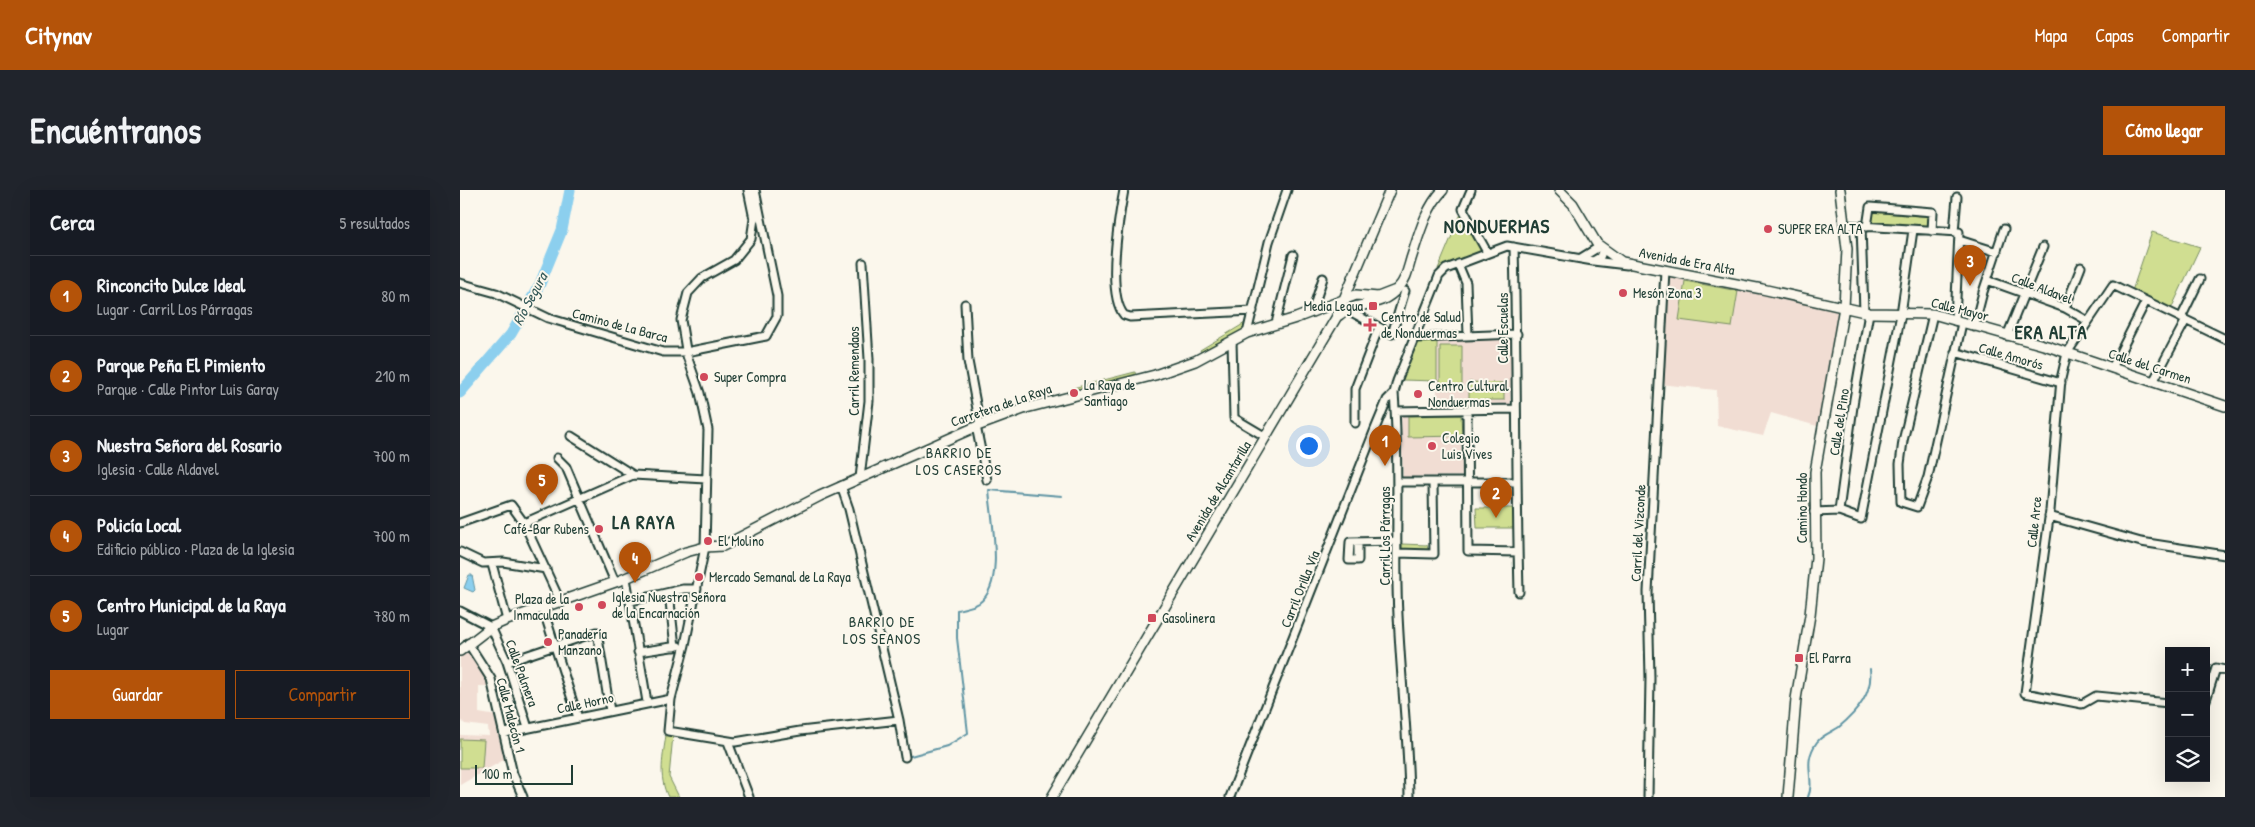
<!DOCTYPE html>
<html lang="es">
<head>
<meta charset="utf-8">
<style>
  body { margin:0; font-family:"Patrick Hand",sans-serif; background:#20242c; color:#f1f3f6 }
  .controls { position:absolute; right:15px; bottom:15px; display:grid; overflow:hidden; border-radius:0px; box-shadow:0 5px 20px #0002 }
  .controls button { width:45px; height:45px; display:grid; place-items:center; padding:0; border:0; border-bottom:1px solid #363941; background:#171b24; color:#f1f3f6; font:25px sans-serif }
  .scale { position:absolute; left:15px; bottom:12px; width:98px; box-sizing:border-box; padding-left:5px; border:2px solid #1f3d34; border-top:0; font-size:14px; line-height:18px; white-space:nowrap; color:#1f3d34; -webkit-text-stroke:4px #fbf7ec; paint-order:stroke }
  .you { position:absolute; left:848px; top:255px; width:18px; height:18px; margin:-12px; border:4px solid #fff; border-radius:50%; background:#1a73e8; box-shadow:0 0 0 8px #1a73e833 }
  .badge { display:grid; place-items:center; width:32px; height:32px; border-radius:50%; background:#b45309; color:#fff; font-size:16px; font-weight:700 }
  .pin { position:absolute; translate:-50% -41px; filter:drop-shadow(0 1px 2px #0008) }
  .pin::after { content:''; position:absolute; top:26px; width:18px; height:15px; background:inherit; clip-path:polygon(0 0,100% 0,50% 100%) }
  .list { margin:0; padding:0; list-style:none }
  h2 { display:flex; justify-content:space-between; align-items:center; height:65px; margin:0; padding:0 20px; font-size:21px }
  h2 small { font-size:16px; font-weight:400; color:#9ea1a6 }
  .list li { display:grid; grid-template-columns:32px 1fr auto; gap:15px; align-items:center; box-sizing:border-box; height:80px; padding:0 20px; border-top:1px solid #363941 }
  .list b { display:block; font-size:19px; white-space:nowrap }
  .list p { margin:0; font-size:16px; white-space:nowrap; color:#9ea1a6 }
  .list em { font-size:16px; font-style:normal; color:#9ea1a6 }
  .actions { display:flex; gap:10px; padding:15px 20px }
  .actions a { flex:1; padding:11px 0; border:1px solid #b45309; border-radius:0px; text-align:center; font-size:18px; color:#b45309 }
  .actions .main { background:#b45309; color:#fff }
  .icon { flex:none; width:28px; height:28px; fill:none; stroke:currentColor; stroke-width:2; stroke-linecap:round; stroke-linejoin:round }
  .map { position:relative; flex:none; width:1765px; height:607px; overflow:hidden; border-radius:0px }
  header { display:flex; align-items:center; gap:30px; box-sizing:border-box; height:70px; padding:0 25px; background:#b45309; color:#fff }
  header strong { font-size:24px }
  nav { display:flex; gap:28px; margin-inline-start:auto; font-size:18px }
  .intro { display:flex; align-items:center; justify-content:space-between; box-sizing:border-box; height:120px; padding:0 30px }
  h1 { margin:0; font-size:35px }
  .button { padding:12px 22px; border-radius:0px; background:#b45309; color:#fff; font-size:18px; font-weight:700 }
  main { display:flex; gap:30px; padding:0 30px }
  aside { flex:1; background:#171b24; border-radius:0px; box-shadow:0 5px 20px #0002 }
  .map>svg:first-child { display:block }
  .built { fill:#f1ddd3 }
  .green { fill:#d0de91; stroke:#788e62 }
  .water { fill:#8ccfee; stroke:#6095a4 }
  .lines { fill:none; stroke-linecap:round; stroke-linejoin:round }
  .stream { stroke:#6095a4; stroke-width:2 }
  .river { stroke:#8ccfee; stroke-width:11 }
  .minor-casing { stroke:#1f3d34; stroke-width:11 }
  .major-casing { stroke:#1f3d34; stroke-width:12 }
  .minor { stroke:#fbf7ec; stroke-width:7 }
  .major { stroke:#fbf7ec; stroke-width:9 }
  .poi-dot { fill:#d1495b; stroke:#fbf7ec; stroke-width:2 }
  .labels { text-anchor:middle; stroke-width:4; stroke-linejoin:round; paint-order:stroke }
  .poi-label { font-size:14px; fill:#1f3d34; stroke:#fbf7ec; text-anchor:start }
  .street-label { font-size:14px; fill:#1f3d34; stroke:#fbf7ec }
  .water-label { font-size:15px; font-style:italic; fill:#355a59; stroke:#fbf7ec }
  .neighbourhood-label { font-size:15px; letter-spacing:1px; fill:#1f3d34; stroke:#fbf7ec }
  .district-label { font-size:19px; font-weight:bold; letter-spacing:1px; fill:#1f3d34; stroke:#fbf7ec }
</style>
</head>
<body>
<header>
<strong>Citynav</strong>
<nav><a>Mapa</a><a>Capas</a><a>Compartir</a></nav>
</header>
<div class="intro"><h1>Encuéntranos</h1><a class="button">Cómo llegar</a></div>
<main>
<aside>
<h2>Cerca<small>5 resultados</small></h2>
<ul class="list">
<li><span class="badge">1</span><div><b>Rinconcito Dulce Ideal</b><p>Lugar · Carril Los Párragas</p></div><em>80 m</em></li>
<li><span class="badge">2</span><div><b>Parque Peña El Pimiento</b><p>Parque · Calle Pintor Luis Garay</p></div><em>210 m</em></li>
<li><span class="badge">3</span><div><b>Nuestra Señora del Rosario</b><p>Iglesia · Calle Aldavel</p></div><em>700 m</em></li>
<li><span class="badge">4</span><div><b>Policía Local</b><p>Edificio público · Plaza de la Iglesia</p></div><em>700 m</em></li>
<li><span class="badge">5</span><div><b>Centro Municipal de la Raya</b><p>Lugar</p></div><em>780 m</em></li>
</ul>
<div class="actions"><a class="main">Guardar</a><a>Compartir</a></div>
</aside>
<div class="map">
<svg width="1765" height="607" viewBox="0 0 1765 607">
  <rect width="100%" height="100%" fill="#fbf7ec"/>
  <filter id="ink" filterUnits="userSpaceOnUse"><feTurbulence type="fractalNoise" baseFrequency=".02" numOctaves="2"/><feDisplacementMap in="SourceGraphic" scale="10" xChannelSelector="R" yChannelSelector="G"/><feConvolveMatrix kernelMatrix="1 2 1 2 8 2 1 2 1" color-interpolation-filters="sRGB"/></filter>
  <g filter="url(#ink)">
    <path class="built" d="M1207,81L1384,117L1364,238L1311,223L1303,246L1257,236L1256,200L1200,194Z
      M1054,147L1050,214L977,215V149Z
      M1001,225L1002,286L943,287L941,226Z
      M7,459L18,470L32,496H19V523L37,526L47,568L0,595V545L29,546L28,537L5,534L0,529V466Z"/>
    <path class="green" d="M1003,19L1027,62L1007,71L1003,67L978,79Z
      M1414,22L1471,27L1469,38L1411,33Z
      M1692,42L1740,57L1711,119L1672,101Z
      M1225,91L1278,101L1272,137L1219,130Z
      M785,133L782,142L742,164L740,160Z
      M977,149V191L942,190L958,150Z
      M980,156H1002V199H980Z
      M675,182L676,187L614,203L613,198Z
      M1009,192L1044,193V210H1009Z
      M1001,225L1002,246L948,247V226Z
      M1016,318H1054L1055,338H1017Z
      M942,354L967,355L968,360H942Z
      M206,545H213L209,587L219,607H208C198,586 203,567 206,545Z
      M0,549L24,550L22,578H0Z"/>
    <path class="water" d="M9,385H12L15,400L13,402L4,398Z"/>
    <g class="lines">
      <path class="stream" d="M447,567L487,556L508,543L497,448V420C504,418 513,417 519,413C546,394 531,329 529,300L602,306
        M1348,607C1356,589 1341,574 1357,552C1362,545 1372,542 1379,537C1398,521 1413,503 1410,479"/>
      <path class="river" d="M0,203L51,144L80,94L102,40L110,0"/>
      <defs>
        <path id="minor" d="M288,0L294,29L291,49L274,70L242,88L228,103L221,130L227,166L240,203L248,240L245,357L225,455L211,509L208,541L275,552L340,541L439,530L389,319L381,296
          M664,0C659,27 646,104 664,125L670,127L793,121
          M1011,0L1003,19L1027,62
          M1384,35L1499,42L1495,131
          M1401,36L1404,122
          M1407,37L1410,17L1473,22L1472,41
          M1494,42L1497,7
          M1499,50L1537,62
          M1054,57C1057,172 1056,287 1059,402
          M1121,68L1139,57
          M1133,71L1167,75
          M998,74L1006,93L1008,145
          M1527,90L1605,118L1628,131
          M0,93L36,103L88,128L203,162H226L306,146L317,126V106L295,0
          M505,114L508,171L520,235
          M1605,118L1621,77
          M888,119L893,123L932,144L945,101
          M852,122L863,88
          M1473,124L1443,251L1440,274L1441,312L1457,317L1468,287L1502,133
          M1721,128L1740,89
          M816,133L833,65
          M1514,137L1523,102L1544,39
          M787,143L809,52L827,0
          M1547,146L1583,57
          M955,148L1057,144
          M772,151L774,228L806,247
          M1495,162L1601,193
          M1652,178L1686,111
          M1693,192L1726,130
          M1007,220L1008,361L1058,362
          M935,221L1055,219
          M895,233V199L919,137
          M516,236L527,290
          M111,246L173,285
          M97,268L106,277L155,392
          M400,288L409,211V169L403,73
          M938,292H1056
          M1379,321L1401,329L1441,124L1453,40
          M1354,322L1379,321L1394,209L1409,123
          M1589,326L1681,352L1765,365
          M0,333L51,315L64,333L101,413
          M64,333L173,285L246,289
          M898,352V370H889L890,352L937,351
          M0,362L23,373L43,372L86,379
          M937,363L974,364L973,292
          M32,374L47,430
          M166,388L187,512
          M209,403L215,457
          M171,411L223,399H237
          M83,419L118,528
          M0,421L31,437L47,472L68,538
          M8,453L31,489L53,584L63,607
          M178,462L218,456
          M47,472L137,442L150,521
          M1746,510L1756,478L1765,480
          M1709,513L1636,506L1622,514L1565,503L1590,321L1601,189L1607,163L1653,95L1765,149
          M439,530L445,567
          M45,543L211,509
          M268,552L289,607
          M770,607L915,239L927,210L934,203
          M949,607C948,536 938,466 937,395C936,331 939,267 934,203L937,191L979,86L986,79L1047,56L1133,71L1140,67L1143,60
          M1188,607L1190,488L1188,402L1205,80"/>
        <path id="major" d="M1099,0L1113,14L1137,54L1162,72L1302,99L1409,123L1473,124L1587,156L1765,216
          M878,126C897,109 918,121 939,97C946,90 948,79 951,69C959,45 965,19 983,0
          M0,461L31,437L47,430L161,390L226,362L245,357L263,356L360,306L520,235L566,218L695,185L735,171L787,143L836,128L896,105L918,107L936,100
          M592,607L876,128L930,0
          M1328,607L1336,509L1350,425L1356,368L1355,282L1384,117L1387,59L1380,0"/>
      </defs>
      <use href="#minor" class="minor-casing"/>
      <use href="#major" class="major-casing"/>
      <use href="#minor" class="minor"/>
      <use href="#major" class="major"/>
    </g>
  </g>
  <g class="poi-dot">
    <circle cx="1308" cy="39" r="5"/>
    <circle cx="1163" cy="103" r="5"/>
    <rect x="908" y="111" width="10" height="10" rx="2.5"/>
    <path d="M907.5 127.5h5v5h5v5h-5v5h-5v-5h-5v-5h5z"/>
    <circle cx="244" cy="187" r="5"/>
    <circle cx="614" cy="203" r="5"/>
    <circle cx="958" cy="204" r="5"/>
    <circle cx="972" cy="256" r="5"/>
    <circle cx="139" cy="339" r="5"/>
    <circle cx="248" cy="351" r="5"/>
    <circle cx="239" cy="387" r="5"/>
    <circle cx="142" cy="415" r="5"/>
    <circle cx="119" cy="417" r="5"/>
    <rect x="687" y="423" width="10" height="10" rx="2.5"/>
    <circle cx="88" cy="452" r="5"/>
    <rect x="1334" y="463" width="10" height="10" rx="2.5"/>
  </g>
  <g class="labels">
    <g class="poi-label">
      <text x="1318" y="44">SUPER ERA ALTA</text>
      <text x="1173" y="108">Mesón Zona 3</text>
      <text x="903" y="121" text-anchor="end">Media Legua</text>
      <text x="921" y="132">Centro de Salud<tspan x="921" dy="16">de Nonduermas</tspan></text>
      <text x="254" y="192">Super Compra</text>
      <text x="624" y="200">La Raya de<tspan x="624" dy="16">Santiago</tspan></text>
      <text x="968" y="201">Centro Cultural<tspan x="968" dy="16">Nonduermas</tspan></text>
      <text x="982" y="253">Colegio<tspan x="982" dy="16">Luis Vives</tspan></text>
      <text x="129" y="344" text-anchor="end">Café-Bar Rubens</text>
      <text x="258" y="356">El Molino</text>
      <text x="249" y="392">Mercado Semanal de La Raya</text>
      <text x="152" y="412">Iglesia Nuestra Señora<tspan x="152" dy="16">de la Encarnación</tspan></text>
      <text x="109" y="414" text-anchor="end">Plaza de la<tspan x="109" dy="16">Inmaculada</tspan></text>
      <text x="702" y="433">Gasolinera</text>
      <text x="98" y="449">Panadería<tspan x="98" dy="16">Manzano</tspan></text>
      <text x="1349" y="473">El Parra</text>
    </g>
    <g class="street-label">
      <text transform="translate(1227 71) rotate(11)" y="5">Avenida de Era Alta</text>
      <text transform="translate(1582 98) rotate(21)" y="5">Calle Aldavel</text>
      <text transform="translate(1500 119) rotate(14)" y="5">Calle Mayor</text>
      <text transform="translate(160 135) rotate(15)" y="5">Camino de La Barca</text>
      <text transform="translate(1043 138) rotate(-90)" y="5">Calle Escuelas</text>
      <text transform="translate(1551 166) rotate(16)" y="5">Calle Amorós</text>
      <text transform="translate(1690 176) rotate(18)" y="5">Calle del Carmen</text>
      <text transform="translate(394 181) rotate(-90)" y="5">Carril Remendaos</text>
      <text transform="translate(541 215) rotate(-19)" y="5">Carretera de La Raya</text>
      <text transform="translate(1379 232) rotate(-81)" y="5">Calle del Pino</text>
      <text transform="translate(758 301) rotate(-59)" y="5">Avenida de Alcantarilla</text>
      <text transform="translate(1342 318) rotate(-90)" y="5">Camino Hondo</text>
      <text transform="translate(1574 332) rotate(-84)" y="5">Calle Arce</text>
      <text transform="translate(1178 343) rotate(-87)" y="5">Carril del Vizconde</text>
      <text transform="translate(925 346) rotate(-90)" y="5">Carril Los Párragas</text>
      <text transform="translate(840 399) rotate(-68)" y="5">Carril Orilla Vía</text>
      <text transform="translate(62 483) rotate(70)" y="5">Calle Palmera</text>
      <text transform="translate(125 513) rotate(-12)" y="5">Calle Horno</text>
      <text transform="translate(51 525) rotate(75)" y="5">Calle Malecón 1</text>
    </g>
    <g class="water-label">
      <text transform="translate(70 109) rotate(-62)" y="5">Río Segura</text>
    </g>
    <g class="neighbourhood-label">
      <text x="499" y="268">BARRIO DE<tspan x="499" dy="17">LOS CASEROS</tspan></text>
      <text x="422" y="437">BARRIO DE<tspan x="422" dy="17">LOS SEANOS</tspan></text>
    </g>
    <g class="district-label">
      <text x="1037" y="43">NONDUERMAS</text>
      <text x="1591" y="149">ERA ALTA</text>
      <text x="184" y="339">LA RAYA</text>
    </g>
  </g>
</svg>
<div class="controls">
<button>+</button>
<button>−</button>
<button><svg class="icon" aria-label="layers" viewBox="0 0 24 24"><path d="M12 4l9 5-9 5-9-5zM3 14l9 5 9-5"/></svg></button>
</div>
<div class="scale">100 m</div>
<div class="you"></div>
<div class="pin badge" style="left:925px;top:276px">1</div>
<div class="pin badge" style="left:1036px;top:328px">2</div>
<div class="pin badge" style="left:1510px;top:96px">3</div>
<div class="pin badge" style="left:175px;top:393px">4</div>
<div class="pin badge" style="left:82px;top:315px">5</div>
</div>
</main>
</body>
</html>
